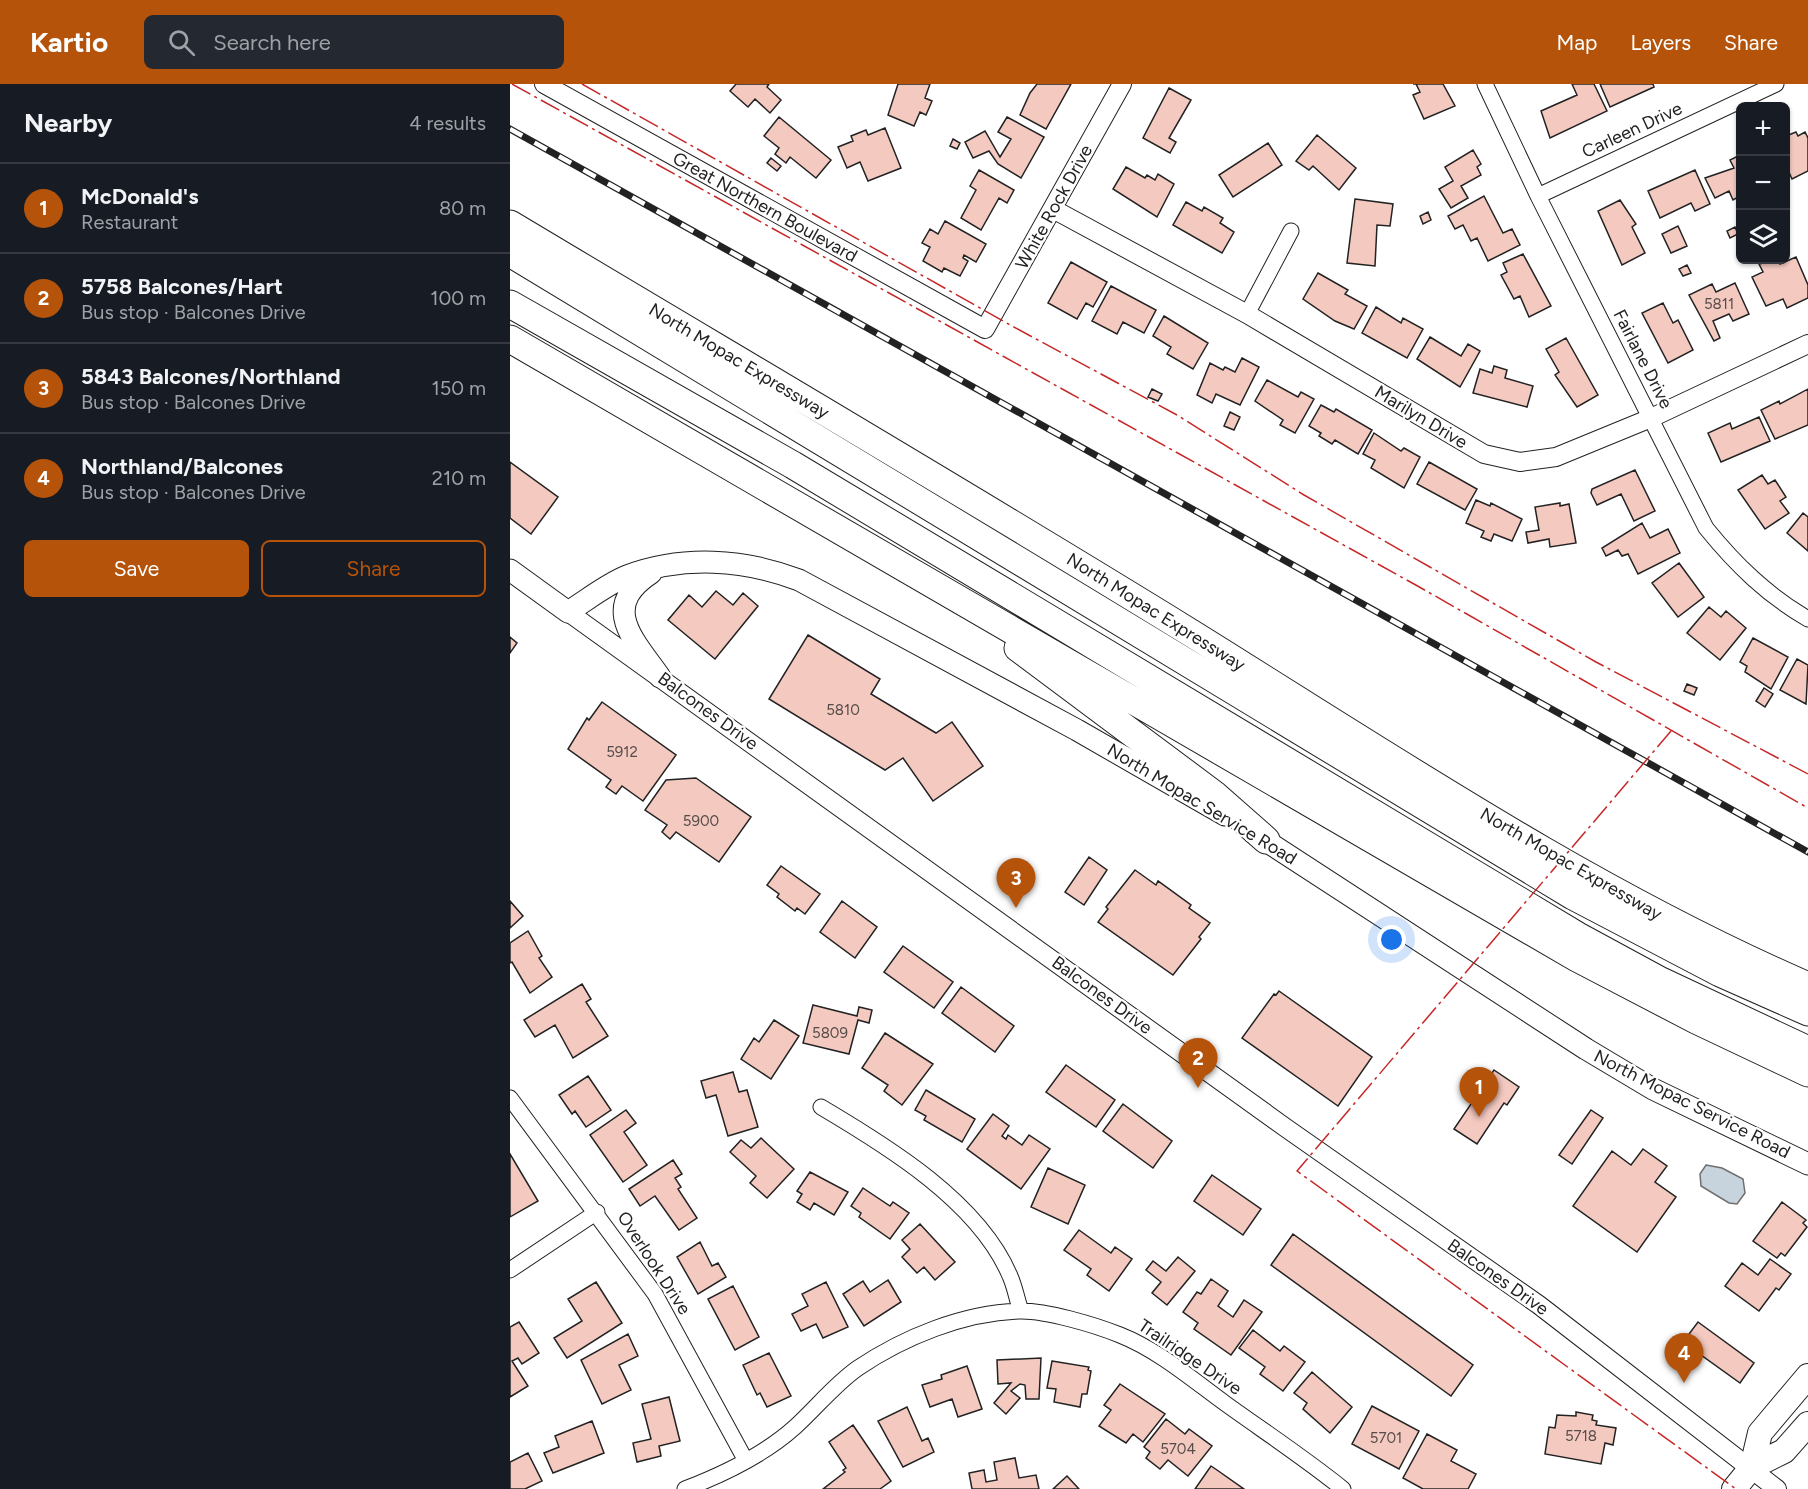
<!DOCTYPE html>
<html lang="en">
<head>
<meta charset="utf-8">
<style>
  body { margin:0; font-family:Figtree,sans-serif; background:#242831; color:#f1f3f6 }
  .controls { position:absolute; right:18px; top:18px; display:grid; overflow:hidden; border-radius:9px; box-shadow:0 2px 4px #0004 }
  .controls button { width:54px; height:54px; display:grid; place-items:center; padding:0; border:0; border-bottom:2px solid #363941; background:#171b24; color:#f1f3f6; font:30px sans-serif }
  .you { position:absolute; left:882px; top:856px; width:21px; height:21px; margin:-15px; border:4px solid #fff; border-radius:50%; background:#1a73e8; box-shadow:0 0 0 9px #1a73e833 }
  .badge { display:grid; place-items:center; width:39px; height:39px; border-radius:50%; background:#b45309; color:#fff; font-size:20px; font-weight:700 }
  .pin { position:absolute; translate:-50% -50px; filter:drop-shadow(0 2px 3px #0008) }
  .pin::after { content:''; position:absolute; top:32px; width:21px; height:18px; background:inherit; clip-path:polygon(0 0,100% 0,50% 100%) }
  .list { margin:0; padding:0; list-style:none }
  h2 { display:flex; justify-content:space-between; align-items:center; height:78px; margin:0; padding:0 24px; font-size:26px }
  h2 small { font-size:20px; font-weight:400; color:#9ea1a6 }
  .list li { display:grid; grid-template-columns:39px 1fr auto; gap:18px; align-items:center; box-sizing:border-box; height:90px; padding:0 24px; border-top:2px solid #363941 }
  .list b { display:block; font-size:22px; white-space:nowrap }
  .list p { margin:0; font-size:20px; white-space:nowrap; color:#9ea1a6 }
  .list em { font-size:20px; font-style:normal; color:#9ea1a6 }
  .actions { display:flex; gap:12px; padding:18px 24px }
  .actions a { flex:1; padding:14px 0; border:2px solid #b45309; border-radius:9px; text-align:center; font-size:21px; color:#b45309 }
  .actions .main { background:#b45309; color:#fff }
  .icon { flex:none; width:33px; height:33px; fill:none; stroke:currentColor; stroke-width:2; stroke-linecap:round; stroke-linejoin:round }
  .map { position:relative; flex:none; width:1298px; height:1405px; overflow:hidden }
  header { display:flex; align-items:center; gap:36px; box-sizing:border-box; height:84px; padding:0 30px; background:#b45309; color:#fff }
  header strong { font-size:28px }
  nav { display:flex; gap:33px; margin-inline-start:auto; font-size:21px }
  .search { width:420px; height:54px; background:#242831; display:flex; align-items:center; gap:15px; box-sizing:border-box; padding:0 21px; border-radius:9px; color:#9ea1a6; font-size:22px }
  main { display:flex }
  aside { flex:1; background:#171b24 }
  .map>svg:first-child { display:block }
  .water { fill:#c7d3dd; stroke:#6f6f6f; stroke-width:1.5 }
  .building { fill:#f3c9c0; stroke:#222; stroke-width:1.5 }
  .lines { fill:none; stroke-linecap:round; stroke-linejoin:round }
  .minor-casing { stroke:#222; stroke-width:17 }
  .tertiary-casing { stroke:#222; stroke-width:20 }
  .secondary-casing { stroke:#222; stroke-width:23 }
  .primary-casing { stroke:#222; stroke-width:26 }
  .motorway-casing { stroke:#222; stroke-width:29 }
  .minor { stroke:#fff; stroke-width:15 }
  .tertiary { stroke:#fff; stroke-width:18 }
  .secondary { stroke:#fff; stroke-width:21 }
  .primary { stroke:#fff; stroke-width:24 }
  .motorway { stroke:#fff; stroke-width:27 }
  .rail-casing { stroke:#222; stroke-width:7 }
  .rail { stroke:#fff; stroke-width:4.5; stroke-dasharray:14; stroke-linecap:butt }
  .power { stroke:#c62828; stroke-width:1.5; stroke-dasharray:21 4.5 3 4.5; stroke-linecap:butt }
  .labels { text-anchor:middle; stroke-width:4.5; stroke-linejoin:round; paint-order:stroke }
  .number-label { font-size:15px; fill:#564c4a }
  .street-label { font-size:18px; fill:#222; stroke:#fff }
</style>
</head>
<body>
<header>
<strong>Kartio</strong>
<div class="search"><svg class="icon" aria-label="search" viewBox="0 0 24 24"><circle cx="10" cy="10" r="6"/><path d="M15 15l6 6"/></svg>Search here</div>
<nav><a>Map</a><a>Layers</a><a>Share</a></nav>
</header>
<main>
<aside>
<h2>Nearby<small>4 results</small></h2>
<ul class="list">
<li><span class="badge">1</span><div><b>McDonald's</b><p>Restaurant</p></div><em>80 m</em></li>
<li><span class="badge">2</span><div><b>5758 Balcones/Hart</b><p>Bus stop · Balcones Drive</p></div><em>100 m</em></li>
<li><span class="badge">3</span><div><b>5843 Balcones/Northland</b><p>Bus stop · Balcones Drive</p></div><em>150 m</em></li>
<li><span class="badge">4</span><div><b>Northland/Balcones</b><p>Bus stop · Balcones Drive</p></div><em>210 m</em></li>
</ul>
<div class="actions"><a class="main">Save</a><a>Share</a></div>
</aside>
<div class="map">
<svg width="1298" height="1405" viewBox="0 0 1298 1405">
  <rect width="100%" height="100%" fill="#fff"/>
  <path class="water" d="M1196,1081L1212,1084L1233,1095L1235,1109L1227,1120L1219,1119L1191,1102L1190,1090Z"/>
  <path class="building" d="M226,0H259L257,3L271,16L260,29L245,15L238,23L220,7Z
    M388,0H420L415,14L422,17L416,31L410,28L404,42L378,31Z
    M527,0H561L536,45L510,31L520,9Z
    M903,0H933L945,22L914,35L903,11L910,8L906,0Z
    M1062,0H1084L1097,27L1040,54L1031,27L1067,11Z
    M1090,0H1143L1144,3L1100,23Z
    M659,4L681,16L659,54L666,58L660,69L633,54Z
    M269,33L321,76L306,94L280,73L276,79L265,70L269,64L254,52Z
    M497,33L534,53L511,94L488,80L479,67L463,74L455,58L475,47L490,73L501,55L488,48Z
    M375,44L391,84L358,97L350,78L337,84L328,63L343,57L341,52L356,46L358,51Z
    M1286,48L1288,52L1295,48L1298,54V87L1282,95L1278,86L1276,87V52Z
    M807,51L846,84L829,106L803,82L799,86L786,77Z
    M443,55L450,59L447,65L440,62Z
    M758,59L772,81L723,113L709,91Z
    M963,66L971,80L967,83L971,91L951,102L958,114L941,124L929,105L943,97L935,83Z
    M1230,71V112L1223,116L1219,107L1205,114L1195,94L1224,84L1220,76Z
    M261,74L271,82L267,87L257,79Z
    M616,83L635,94L637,91L645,96L648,90L664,100L647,133L603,105Z
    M469,86L504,106L497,119L489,114L471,146L451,134L466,106L460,102Z
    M1185,86L1200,120L1185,127L1181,119L1150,134L1138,107Z
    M974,112L993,149L1002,145L1010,161L978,177L967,154L961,157L953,141L945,145L938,132Z
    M845,115L883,120L880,142L867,141L865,182L837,179Z
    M1110,116L1126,140L1122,143L1135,169L1112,181L1088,127Z
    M676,118L692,127L694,123L713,134L710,139L724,148L712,169L663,141Z
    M918,128L921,136L913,140L910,132Z
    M435,137L476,160L466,178L454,171L453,174L458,177L450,192L434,184L432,188L413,177L420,163L412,159L420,145L428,150Z
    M1168,142L1177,162L1161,169L1152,150Z
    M1225,143L1228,150L1220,154L1217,147Z
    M1013,170L1041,222L1019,233L1010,212L1004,215L991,191L997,188L993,179Z
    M1286,173L1298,201V214L1277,224L1273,215L1256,222L1242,193L1253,188L1249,180L1267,176L1270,180Z
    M561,178L597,198L583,223L576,219L567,235L538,219Z
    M1177,181L1181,189L1173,192L1169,185Z
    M808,189L838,206L835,210L857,222L844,245L825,237L793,215Z
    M1225,199L1239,230L1223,237L1219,230L1203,237L1210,254L1204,257L1179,211L1202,200L1206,208Z
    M601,202L646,226L634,249L613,238L607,250L582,237Z
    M1153,219L1163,239L1168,236L1183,266L1158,279L1132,229Z
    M866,223L891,239L893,234L913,245L897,274L852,249Z
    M654,232L698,259L683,285L657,270L661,263L643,252Z
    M920,253L951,272L958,260L970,267L950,303L907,275Z
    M1056,254L1088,311L1067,323L1045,291L1049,288L1036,265Z
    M732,274L749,283L730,321L706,310L702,319L687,311L700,279L713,286L715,283L725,288Z
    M984,282L997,286L995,294L1023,302L1017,323L963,309L970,285L982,289Z
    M757,296L788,313L791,308L804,315L785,349L770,341L773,336L745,317Z
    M642,305L652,310L648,317L638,313Z
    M1298,305V341L1265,355L1251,326L1269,317L1270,320Z
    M811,321L824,328L826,325L862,346L848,370L825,356L822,360L809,352L811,349L799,342Z
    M720,328L730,333L724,346L714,342Z
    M1249,333L1260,357L1211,378L1198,349L1220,339L1222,345Z
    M864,349L891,367L894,364L910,373L894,404L861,384L865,376L853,370Z
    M0,378L48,413L21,450L0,434Z
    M919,378L967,405L955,426L907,400Z
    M1125,386L1145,427L1124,437L1111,410L1087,421L1081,409L1082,405Z
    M1252,391L1258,400L1265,396L1276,413L1270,417L1279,429L1255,445L1228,406Z
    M966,416L980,422L981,419L1012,435L1002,457L984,450L981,457L971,453L974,447L956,439Z
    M1050,419V422L1059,420L1066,459L1040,463L1039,455L1018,459L1016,448L1029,446L1025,423Z
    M1293,429L1298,433V467L1277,449Z
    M1132,439L1140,454L1158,445L1170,469L1128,490L1118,470L1112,472L1108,466L1096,472L1092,464Z
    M1169,479L1194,513L1168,533L1142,499Z
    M206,507L223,521L233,509L248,522L205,575L158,536L179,511L192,523Z
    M1199,523L1211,533L1216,527L1236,544L1210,576L1177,549Z
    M298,551L370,595L361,610L426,649L442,638L473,682L423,717L393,674L375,686L259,615Z
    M0,553L7,559L0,569Z
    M1243,554L1278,573L1261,605L1235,588L1237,582L1230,578Z
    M1287,575L1298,581L1296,620L1270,606Z
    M1177,600L1187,604L1184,611L1174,607Z
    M1254,604L1263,610L1255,623L1246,617Z
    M92,618L166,671L133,717L112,702L106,710L96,703L101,696L58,665L77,634L79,636Z
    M186,694L241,733L209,778L166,748L160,755L152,748L157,741L135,726L156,696Z
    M579,773L597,786L574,821L555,808Z
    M271,782L310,810L295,830L287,824L285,827L267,813L269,810L257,801Z
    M625,786L646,801L648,797L681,821L679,824L700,839L689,853L691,855L663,891L588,838L598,825L596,823Z
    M0,817L13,832L0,844Z
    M332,817L367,843L345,874L310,848Z
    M18,847L32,872L29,874L42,893L20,909L2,878L0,879V859Z
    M393,862L443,898L424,924L374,888Z
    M72,900L81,915L76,918L98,952L63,974L45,941L25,953L14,936Z
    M451,903L504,942L485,968L432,929Z
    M769,907L862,973L828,1022L732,954L764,910L766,911Z
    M303,921L347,932L349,923L362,926L359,939L348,936L339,970L293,959Z
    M264,936L289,952L261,995L231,975L244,954L249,958Z
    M375,949L423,980L392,1021L374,1007L378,1001L352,984Z
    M556,981L605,1016L586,1043L536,1008Z
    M984,986L1009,1003L997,1021L994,1019L967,1060L944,1045Z
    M223,988L229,1008L237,1006L248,1043L218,1052L206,1011L196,1014L191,997Z
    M78,992L101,1026L76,1043L65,1027L62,1030L49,1011Z
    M416,1006L465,1035L452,1058L414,1036L416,1032L405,1026Z
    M613,1020L662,1057L643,1084L593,1047Z
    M116,1026L126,1039L114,1048L137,1081L113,1098L80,1051Z
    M1081,1026L1093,1034L1062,1080L1049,1071Z
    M483,1030L499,1042L492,1052L496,1055L498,1051L512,1061L519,1051L540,1065L511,1105L457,1065Z
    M251,1054L284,1085L257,1114L240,1099L246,1092L220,1068L231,1056L241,1064Z
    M1133,1065L1157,1082L1145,1098L1166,1113L1127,1168L1063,1122L1102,1067L1121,1081Z
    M0,1070L28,1117L0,1133Z
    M163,1076L172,1090L165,1094L171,1103L168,1105L187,1134L169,1146L145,1112L130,1122L119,1105Z
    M538,1084L575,1101L558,1140L521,1123Z
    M300,1088L338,1108L324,1131L304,1119L300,1126L287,1118L292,1110L287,1107Z
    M702,1091L751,1125L733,1151L684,1117Z
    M353,1104L380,1122L383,1118L399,1129L380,1155L349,1133L351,1129L341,1122Z
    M1272,1118L1296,1136L1293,1139L1297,1143L1275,1172L1271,1169L1267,1174L1243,1157Z
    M410,1140L445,1178L425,1196L414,1183L407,1189L392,1173L400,1165L392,1156Z
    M569,1146L601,1169L605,1163L622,1175L599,1207L577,1191L581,1185L554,1166Z
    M783,1150L963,1281L941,1312L761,1181Z
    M190,1158L202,1182L208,1179L216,1193L188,1210L167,1173Z
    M668,1173L685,1187L657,1221L642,1209L651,1198L636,1186L643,1177L656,1187Z
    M1260,1175L1281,1190L1269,1206L1266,1204L1249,1227L1215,1202L1232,1179L1248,1191Z
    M701,1195L718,1207L708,1222L723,1233L734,1216L752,1228L721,1271L684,1245L688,1239L673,1228L687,1208L691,1210Z
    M378,1196L391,1218L354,1242L333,1210L353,1197L360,1208Z
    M86,1198L112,1239L57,1274L44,1254L72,1237L58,1215Z
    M316,1198L338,1243L313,1254L306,1240L291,1247L282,1230L298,1222L292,1210Z
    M223,1202L249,1253L225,1266L198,1215Z
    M9,1238L29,1269L12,1280L8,1274L2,1277L18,1302L0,1313V1243Z
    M1188,1238L1244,1279L1230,1299L1173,1258Z
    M743,1246L770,1267L774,1262L795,1278L773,1307L750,1290L755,1283L729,1264Z
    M118,1250L128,1272L109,1281L121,1306L92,1320L71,1276Z
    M259,1269L281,1312L257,1323L250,1309L247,1311L233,1281Z
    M531,1274L529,1315H516L515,1301L510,1300L501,1307L510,1314L496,1330L484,1319L501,1299L488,1300L487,1276Z
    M542,1277L579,1283L578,1286L581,1287L577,1310H572L570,1323L544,1318L546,1305L537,1304Z
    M457,1282L472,1325L448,1333L442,1315L420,1323L412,1301L432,1295L431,1291Z
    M802,1288L842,1323L820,1349L793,1325L797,1319L784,1309Z
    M610,1300L655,1330L633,1358L623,1350L616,1359L589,1342L601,1326L594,1321Z
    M159,1313L170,1357L149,1362L151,1372L127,1378L123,1359L141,1355L132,1320Z
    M862,1322L909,1347L889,1385L842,1360Z
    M397,1323L412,1357L418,1354L424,1368L393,1383L368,1337Z
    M1066,1328L1083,1331L1082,1336L1087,1337L1086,1341L1106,1344L1103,1361L1095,1359L1091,1380L1035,1370L1039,1343L1045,1344L1047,1331L1066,1332Z
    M656,1335L675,1350L679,1345L702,1362L678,1392L658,1376L650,1385L636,1374L640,1368L634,1363Z
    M82,1337L94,1369L43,1389L34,1369L49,1363L45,1352Z
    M343,1341L381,1397L370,1405H313L335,1388L333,1386L336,1384L319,1358Z
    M917,1350L947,1366L941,1377L966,1390L958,1405H913L893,1394Z
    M18,1369L32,1397L15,1405H0V1378Z
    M505,1374L509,1394L526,1391L529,1405H462L459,1389L474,1386L476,1398L487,1396L484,1378Z
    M701,1382L707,1386L734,1405H685Z
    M557,1392L569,1405H543Z"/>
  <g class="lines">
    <defs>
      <path id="minor" d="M975,0L1028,112L1196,444C1226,481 1257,511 1298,535
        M1028,112L1266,0
        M737,230L781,147
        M0,1014L145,1210L236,1377
        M311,1023C377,1062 469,1118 500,1192C505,1203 507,1216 511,1227
        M0,1186L87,1128
        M175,1405C214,1390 254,1371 285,1343C306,1324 325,1300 348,1284C394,1253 453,1229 509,1227C535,1226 585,1241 610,1251C648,1266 683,1296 716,1320C755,1348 796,1375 833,1405"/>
      <path id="tertiary" d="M34,0L475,245L612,0
        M543,125L737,230L974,370L1010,378L1046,373L1141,334L1298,260
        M58,528L776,1044L1029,1221L1267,1405"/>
      <path id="secondary" d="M0,486L58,528C77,516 97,500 117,492C173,471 234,475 289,496L567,646L715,731
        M141,489C89,523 124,556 150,593
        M744,749L1076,965L1143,1005L1298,1080"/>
      <path id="primary" d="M1242,1383L1250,1349L1298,1292
        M1224,1405L1242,1383L1274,1367L1298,1340"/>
      <path id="motorway" d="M0,140C227,276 456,410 681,549C882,674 1081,808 1298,902
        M0,169L1063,812L1210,889L1298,928
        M0,220L283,381L1068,852L1151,897L1298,966
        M0,255L1067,874L1186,936L1298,989
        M508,564L705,711L756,756"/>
    </defs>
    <use href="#minor" class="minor-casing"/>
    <use href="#tertiary" class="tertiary-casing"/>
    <use href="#secondary" class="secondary-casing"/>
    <use href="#primary" class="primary-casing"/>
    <use href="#motorway" class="motorway-casing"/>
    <use href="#minor" class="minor"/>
    <use href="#tertiary" class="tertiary"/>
    <use href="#secondary" class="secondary"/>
    <use href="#primary" class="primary"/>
    <use href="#motorway" class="motorway"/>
    <defs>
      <path id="rail" d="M0,45L1298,768"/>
    </defs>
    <use href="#rail" class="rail-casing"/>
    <use href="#rail" class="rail"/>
    <path class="power" d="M2,0L904,500L1298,724
      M72,0L502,242L667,331L794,411L1086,578L1298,690
      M1161,647L787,1087L1226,1405"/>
  </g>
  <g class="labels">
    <g class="number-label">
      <text x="1209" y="225">5811</text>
      <text x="333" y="631">5810</text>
      <text x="112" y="673">5912</text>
      <text x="191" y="742">5900</text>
      <text x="320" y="954">5809</text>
      <text x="1071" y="1357">5718</text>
      <text x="876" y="1359">5701</text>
      <text x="668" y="1370">5704</text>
    </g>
    <g class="street-label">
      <text transform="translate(1122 46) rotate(-25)" y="6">Carleen Drive</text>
      <text transform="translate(255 123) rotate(29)" y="6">Great Northern Boulevard</text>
      <text transform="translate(544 123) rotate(-61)" y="6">White Rock Drive</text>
      <text transform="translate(1133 275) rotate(63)" y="6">Fairlane Drive</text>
      <text transform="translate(229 277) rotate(31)" y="6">North Mopac Expressway</text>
      <text transform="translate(911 333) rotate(31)" y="6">Marilyn Drive</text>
      <text transform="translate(646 528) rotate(32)" y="6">North Mopac Expressway</text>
      <text transform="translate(198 627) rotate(36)" y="6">Balcones Drive</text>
      <text transform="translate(692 720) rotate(31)" y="6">North Mopac Service Road</text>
      <text transform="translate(1061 780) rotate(30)" y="6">North Mopac Expressway</text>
      <text transform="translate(592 911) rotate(36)" y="6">Balcones Drive</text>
      <text transform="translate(1182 1020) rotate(27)" y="6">North Mopac Service Road</text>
      <text transform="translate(144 1179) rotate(57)" y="6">Overlook Drive</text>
      <text transform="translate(988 1193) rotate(35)" y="6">Balcones Drive</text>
      <text transform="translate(680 1273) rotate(34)" y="6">Trailridge Drive</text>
    </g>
  </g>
</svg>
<div class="controls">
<button>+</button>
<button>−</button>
<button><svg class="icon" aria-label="layers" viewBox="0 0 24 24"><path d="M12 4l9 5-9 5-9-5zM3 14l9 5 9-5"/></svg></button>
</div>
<div class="you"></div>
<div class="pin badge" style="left:969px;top:1033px">1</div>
<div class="pin badge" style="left:688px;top:1004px">2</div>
<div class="pin badge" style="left:506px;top:824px">3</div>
<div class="pin badge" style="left:1174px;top:1299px">4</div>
</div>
</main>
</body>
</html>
